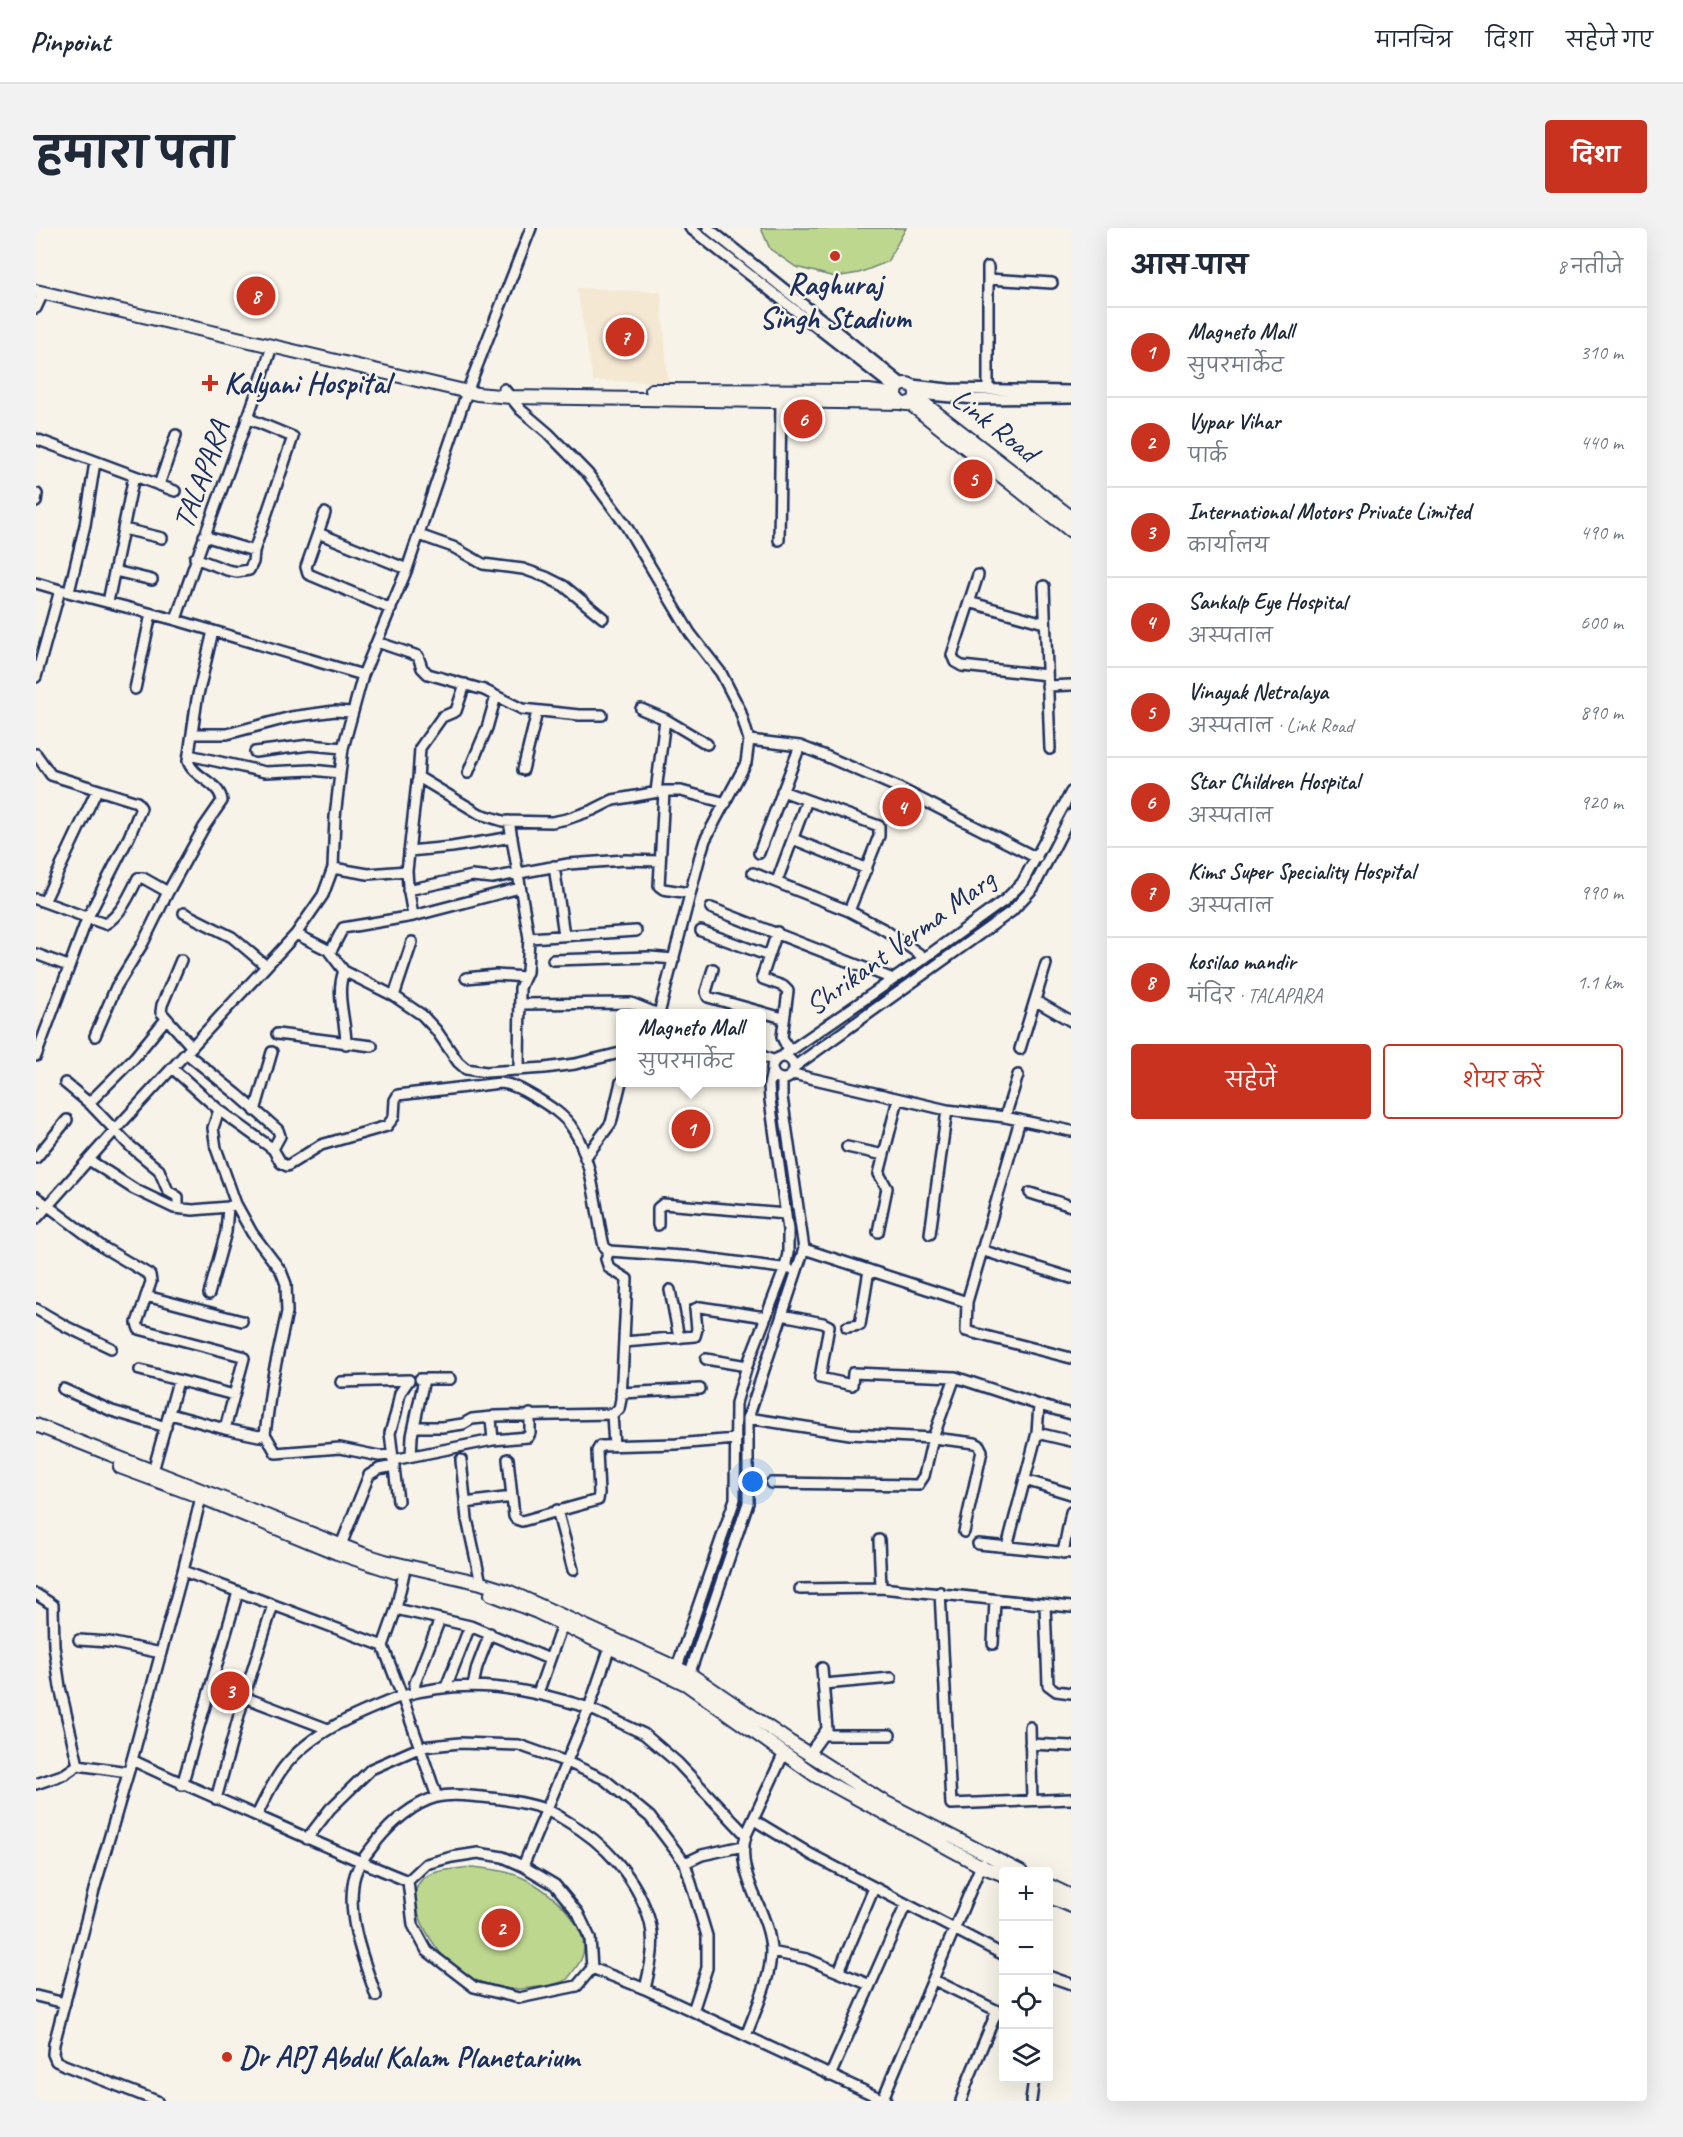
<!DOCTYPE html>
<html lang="hi">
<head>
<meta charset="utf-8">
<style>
  body { margin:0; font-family:Caveat,"Playpen Sans Deva",sans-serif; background:#f2f2f3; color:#1f2937 }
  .controls { position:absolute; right:18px; bottom:18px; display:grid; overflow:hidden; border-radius:6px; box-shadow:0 6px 24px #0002 }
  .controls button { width:54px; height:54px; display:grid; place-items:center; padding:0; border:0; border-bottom:2px solid #e0e1e3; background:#fff; color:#1f2937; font:30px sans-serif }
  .you { position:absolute; left:717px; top:1254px; width:21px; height:21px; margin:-15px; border:4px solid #fff; border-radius:50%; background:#1a73e8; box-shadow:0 0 0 9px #1a73e833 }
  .badge { display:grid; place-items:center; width:39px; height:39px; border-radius:50%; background:#c8321e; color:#fff; font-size:20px; font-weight:700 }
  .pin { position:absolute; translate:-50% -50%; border:3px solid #fff; box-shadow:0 2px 6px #0006 }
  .popup { position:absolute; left:580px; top:781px; width:150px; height:78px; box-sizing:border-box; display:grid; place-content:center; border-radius:6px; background:#fff; filter:drop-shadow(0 2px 4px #0005); font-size:20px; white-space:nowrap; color:#747a83 }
  .popup b { font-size:22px; color:#1f2937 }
  .popup::after { content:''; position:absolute; left:50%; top:100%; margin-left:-12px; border:12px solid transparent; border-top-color:#fff }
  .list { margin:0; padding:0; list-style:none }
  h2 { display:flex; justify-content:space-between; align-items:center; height:78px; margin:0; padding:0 24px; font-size:26px }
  h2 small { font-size:20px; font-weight:400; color:#747a83 }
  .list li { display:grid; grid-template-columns:39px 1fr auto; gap:18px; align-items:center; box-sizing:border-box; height:90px; padding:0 24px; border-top:2px solid #e0e1e3 }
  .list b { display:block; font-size:22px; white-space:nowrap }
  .list p { margin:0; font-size:20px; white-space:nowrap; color:#747a83 }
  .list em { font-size:20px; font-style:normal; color:#747a83 }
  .actions { display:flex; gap:12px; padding:18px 24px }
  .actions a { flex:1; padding:14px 0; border:2px solid #c8321e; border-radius:6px; text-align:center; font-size:21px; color:#c8321e }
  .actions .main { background:#c8321e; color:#fff }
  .icon { flex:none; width:33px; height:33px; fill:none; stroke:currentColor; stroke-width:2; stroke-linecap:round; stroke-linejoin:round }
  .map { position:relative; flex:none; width:1035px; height:1873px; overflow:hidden; border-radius:6px }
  header { display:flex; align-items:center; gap:36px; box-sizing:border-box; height:84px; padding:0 30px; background:#fff; border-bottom:2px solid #e0e1e3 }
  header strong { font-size:28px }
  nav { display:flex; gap:33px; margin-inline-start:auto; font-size:21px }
  .intro { display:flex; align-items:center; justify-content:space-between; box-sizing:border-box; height:144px; padding:0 36px }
  h1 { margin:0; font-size:42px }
  .button { padding:15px 27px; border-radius:6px; background:#c8321e; color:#fff; font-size:21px; font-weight:700 }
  main { display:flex; gap:36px; padding:0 36px }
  aside { flex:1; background:#fff; border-radius:6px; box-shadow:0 6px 24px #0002 }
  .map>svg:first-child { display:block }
  .built { fill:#f5e8d3 }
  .green { fill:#bed78e; stroke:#6c8376; stroke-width:1.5 }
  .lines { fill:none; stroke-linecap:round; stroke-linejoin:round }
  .minor-casing { stroke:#1b2f5e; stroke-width:14 }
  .major-casing { stroke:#1b2f5e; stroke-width:16 }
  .minor { stroke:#f7f3e8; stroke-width:9 }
  .major { stroke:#f7f3e8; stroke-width:12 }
  .poi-dot { fill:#c8321e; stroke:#f7f3e8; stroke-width:2 }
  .labels { text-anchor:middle; stroke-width:5; stroke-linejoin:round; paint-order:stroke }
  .poi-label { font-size:30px; font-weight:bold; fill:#1b2f5e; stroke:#f7f3e8; text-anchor:start }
  .street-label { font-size:30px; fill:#1b2f5e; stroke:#f7f3e8 }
</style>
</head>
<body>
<header>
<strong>Pinpoint</strong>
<nav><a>मानचित्र</a><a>दिशा</a><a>सहेजे गए</a></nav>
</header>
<div class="intro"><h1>हमारा पता</h1><a class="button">दिशा</a></div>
<main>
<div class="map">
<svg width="1035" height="1873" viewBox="0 0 1035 1873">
  <rect width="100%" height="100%" fill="#f7f3e8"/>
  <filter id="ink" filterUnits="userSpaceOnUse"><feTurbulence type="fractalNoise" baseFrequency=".0167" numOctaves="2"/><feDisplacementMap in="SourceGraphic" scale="12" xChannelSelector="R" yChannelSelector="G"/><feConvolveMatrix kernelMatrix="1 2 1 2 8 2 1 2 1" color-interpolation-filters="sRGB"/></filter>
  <g filter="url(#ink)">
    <path class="built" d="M541,60L625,64L632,154L557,153Z"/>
    <path class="green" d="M725,0H870L851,34L823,45L799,49L760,39L734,21Z
      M436,1639C456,1641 475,1643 493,1653C518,1666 565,1707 541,1738C538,1742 534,1749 530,1752C520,1758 505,1758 494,1760C469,1764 440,1755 420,1741C401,1727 359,1665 391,1648C404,1641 421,1641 436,1639Z"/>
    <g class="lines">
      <defs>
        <path id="minor" d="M654,0L861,162
          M672,0L866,156
          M952,39V161
          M952,51L1016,55
          M0,80L7,65
          M876,157L912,161L1035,163
          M468,161L485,182L512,205L552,246L589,296L654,405L685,445L704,482L713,512L710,535L669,612L664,628L623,786
          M881,166L939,171L1035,170
          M0,211L139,263
          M123,257L140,207
          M0,274L1,266
          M88,301L126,310
          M282,305L289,285
          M383,307L417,319L447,336L487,341L510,349L528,358L567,390
          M168,308L218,323
          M743,312L745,172
          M159,330L191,342L201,344L213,342L217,334L218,323L257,209L211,190
          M79,343L116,352
          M942,347L916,427L919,434L926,438L1011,447
          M0,355L24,362
          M1008,358L1014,521
          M33,364L49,297L59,234
          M72,374L98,248
          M933,374L1008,395
          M355,381L272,346L270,339L282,305L371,341
          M140,392C169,300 207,211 236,118
          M341,414L382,428L386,440L392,446L448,462L486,481L543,487H566
          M0,449L24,362L140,392L327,447
          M1011,458L1035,457
          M99,461L115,386
          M605,481L629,491L620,564
          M629,491L671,516
          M157,506H191L255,489L299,483L315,484
          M713,512L764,518L787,527L861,559L1001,630
          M219,524L274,517L307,520
          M0,526L15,547L101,574L105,580L93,609L51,691L0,828
          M153,527L229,544L276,542L304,545
          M487,542L501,484
          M432,545L451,500L460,468
          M382,551L384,520L406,489L420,483L429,456
          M628,563L623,658L627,661L653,665
          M746,563L843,598V608L813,683
          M473,593L493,710L491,744L484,760L483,842
          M757,611L831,641
          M373,623L416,619L476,609
          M723,625L764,518
          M518,638L528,707
          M297,640L332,646L371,643
          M717,645L813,683L849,702L889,730
          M741,653L771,572
          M372,662L436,648L456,650L532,636L589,632L624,633
          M0,671L69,696C85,687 94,666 102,650H107L132,664
          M8,674L61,562
          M675,680L857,751
          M148,685L196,709L230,738
          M377,688L372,658L371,643L381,554L384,550L444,586L467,593L516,594L531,591L557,582L577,572L628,563H645L690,575
          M665,703L733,728
          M741,704L726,749L727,751L747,758L752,763L746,809L753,823
          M260,706L292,722L308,743L358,768L386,787L400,802L422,834L430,841L450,844L509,840L539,836L584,825
          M493,710L600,703
          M294,725L307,700L377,688L484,660
          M0,726L32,738
          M145,732L126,777L125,784L156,819
          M517,732L614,729L638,731
          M677,741L670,764L672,769L747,790
          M308,743C299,766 310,792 310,816
          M430,750L460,747L489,749
          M358,768L376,714
          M1000,773L1035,793
          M484,776L595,775L622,786
          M241,806L336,818
          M59,808L80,759L107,715L132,664L168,599L186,573C184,554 157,550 152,533L161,471L177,403
          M984,821L1010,736
          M150,825L202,867L242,902L244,908L237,921
          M726,828L739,833
          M736 840a11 11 0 1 1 22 0a11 11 0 1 1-22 0Z
          M745,829L897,724L969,672L986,655L1035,564
          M758,839L976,683L998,659L1035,587
          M136,840L183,882L237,921L245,935L251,938L285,917L351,898L358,889L359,872L362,867L464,855C478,856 490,864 502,871C515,879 529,888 537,901C556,929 560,985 568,1018L573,1023
          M757,846L911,882L969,889L1035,903
          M29,855L53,875L94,918L123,942L132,963L142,969V980
          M53,875L98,830L130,791
          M219,883L236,824
          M969,889L982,847
          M811,919L848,927
          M0,930L31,892
          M549,930L575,895L585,854
          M53,932L98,961L138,980L157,982L192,979L200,976
          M994,965L1035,978
          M0,969L68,1020L114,1047L115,1054L101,1095L103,1101L206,1128L208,1130L189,1201
          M0,991L79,902L260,706L287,667L297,640L299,589L307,520L327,447L371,341L431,164L495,0
          M622,997V980L627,976L750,986
          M842,1004L851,960L843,946L862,871
          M894,1006L911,882
          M768,1021L931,1074L930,1103L1035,1130
          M945,1022L1035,1050
          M573,1023L661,1029L753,1041
          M634,1062L643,1110
          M173,1066L190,1004L192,979
          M110,1068L206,1093
          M931,1074L984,892
          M0,1081L31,1099L75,1120
          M746,1087L787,1095L793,1098L784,1150L816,1157L817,1145L919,1149L1003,1177L1001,1205L1035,1213
          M811,1099L824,1097L833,1042
          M588,1114L659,1108L661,1101L659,1081L664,1079L729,1089
          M670,1131L711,1138
          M104,1142L198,1167
          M384,1151H414
          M305,1154L373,1152L364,1165L360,1185L354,1205L362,1273
          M27,1161L76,1183L130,1199
          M585,1165L664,1161
          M1003,1177L1035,1186
          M134,1186L189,1201L223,1208L229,1206L236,1153L251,1084L250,1056L245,1043L216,1005L200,976L180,920L177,900L183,882
          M576,1186L578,1218
          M712,1190L814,1206L897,1210L919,1149
          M378,1199H406L427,1196L436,1191L456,1189
          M229,1206L240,1225L304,1220L343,1228L356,1227
          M457,1212L455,1191L458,1188L576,1186L583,1181L585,1171L591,1051L573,1040L570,1031L573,1023
          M375,1228L376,1208L388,1151
          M472,1231L478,1288L480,1291L486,1293L562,1272L563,1265L561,1223L564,1218L640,1216L700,1211
          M357,1232L457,1212L492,1209L494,1205V1186
          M425,1232L431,1291L445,1355
          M117,1243L142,1153
          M989,1252L1035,1266
          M735,1255L882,1257L888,1248L897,1210L939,1215L943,1217L946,1223L928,1304
          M165,1269L147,1343L347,1418L360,1381L368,1345
          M429,1275L476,1269
          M521,1282L537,1342
          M843,1312L845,1360
          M942,1316L1035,1325
          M305,1317L333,1247L343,1241L358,1238
          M971,1319L1001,1205
          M1027,1325L1035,1284
          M147,1343L96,1532C137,1552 179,1569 221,1588C272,1610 321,1633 372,1653L390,1636L416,1629L442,1625L467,1629L487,1638L519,1657L542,1685L554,1710L556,1740L541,1758L483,1770L438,1759L391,1723L377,1697L372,1653
          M764,1361L845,1360L1035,1379
          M904,1364L915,1576L1035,1571
          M0,1366L17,1377L18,1418L24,1459L42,1537L92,1544
          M1009,1377L1012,1457L1020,1463L1035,1465
          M360,1381L434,1398L513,1431
          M43,1412L73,1414L125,1425
          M957,1416L959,1372
          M639,1445L699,1271L700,1175L711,1138L749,1040L752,1025V1002L734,872L733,857L736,843
          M652,1450L712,1275V1190L768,1021L746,869V852
          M788,1456L855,1450
          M437,1458L441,1439L454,1405
          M410,1459L434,1398
          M378,1464L379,1455L404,1391
          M502,1465L526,1397
          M208,1469L292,1501
          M994,1499L996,1572
          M788,1507H854
          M994,1516L1035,1518
          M773,1526L791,1501L786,1440
          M96,1532L58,1662L18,1816L17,1826L20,1833L28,1837L121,1873
          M0,1556L29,1546L42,1537
          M146,1557L202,1364
          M401,1569L366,1468C431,1449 490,1460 553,1480L574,1419
          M180,1571L208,1469L237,1377
          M221,1587C229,1571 237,1553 248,1539C278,1502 323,1485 366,1468L347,1418
          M718,1592L776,1627L968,1727
          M271,1611L294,1581L335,1541L385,1519L424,1515L483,1517L531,1534L568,1551L614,1589L649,1635L671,1708V1740L657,1783
          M649,1635L666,1627L707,1618
          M487,1638L553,1480L608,1506L642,1535L710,1607
          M735,1724L771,1731L834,1757
          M556,1740L609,1761L850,1873
          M803,1743L838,1660
          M1012,1748L1035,1756
          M898,1752L968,1786
          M0,1768L29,1775
          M340,1768C328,1732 312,1695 317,1657C319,1639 329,1628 340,1614C355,1595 378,1575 401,1569C416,1565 432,1568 446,1569C468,1571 488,1574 509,1581C516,1583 522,1588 529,1592C568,1614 601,1649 614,1694C620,1717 614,1739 609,1761
          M710,1808C719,1783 735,1751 735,1723C734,1683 698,1648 710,1607L748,1525
          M794,1848L870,1676
          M846,1873L946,1635
          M925,1873L931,1855L961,1783
          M995,1873L998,1850"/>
        <path id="major" d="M0,63L441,166L475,169L866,175
          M860 166a10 10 0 1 1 20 0a10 10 0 1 1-20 0Z
          M616,162L833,163L860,167
          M880,169L1035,289
          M873,175L1035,303
          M0,1197L327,1326L349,1333L445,1355L474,1364L641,1440L654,1446L754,1514L845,1572L985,1644
          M84,1239L165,1269L301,1325L359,1344
          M455,1366L501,1384L650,1456L780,1548L945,1638L968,1647
          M1012,1657L1035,1668
          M1012,1668L1035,1678"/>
      </defs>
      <use href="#minor" class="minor-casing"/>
      <use href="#major" class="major-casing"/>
      <use href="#minor" class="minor"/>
      <use href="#major" class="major"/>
    </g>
  </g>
  <g class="poi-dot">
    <circle cx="799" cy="28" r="6"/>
    <path d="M171 146h6v6h6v6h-6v6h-6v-6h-6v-6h6z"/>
    <circle cx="191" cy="1829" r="6"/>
  </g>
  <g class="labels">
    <g class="poi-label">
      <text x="799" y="66" text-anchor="middle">Raghuraj<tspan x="799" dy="34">Singh Stadium</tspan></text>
      <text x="188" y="165">Kalyani Hospital</text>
      <text x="203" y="1839">Dr APJ Abdul Kalam Planetarium</text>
    </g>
    <g class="street-label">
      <text transform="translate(959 197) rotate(38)" y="10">Link Road</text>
      <text transform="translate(165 247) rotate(-70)" y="10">TALAPARA</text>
      <text transform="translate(864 714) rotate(-36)" y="10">Shrikant Verma Marg</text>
    </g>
  </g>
</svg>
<div class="controls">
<button>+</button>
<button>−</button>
<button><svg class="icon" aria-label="locate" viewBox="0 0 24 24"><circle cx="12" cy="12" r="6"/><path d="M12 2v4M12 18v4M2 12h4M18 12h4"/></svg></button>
<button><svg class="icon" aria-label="layers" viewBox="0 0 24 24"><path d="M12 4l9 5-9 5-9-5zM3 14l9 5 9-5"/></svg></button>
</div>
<div class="you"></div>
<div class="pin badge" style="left:655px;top:901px">1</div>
<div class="popup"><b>Magneto Mall</b>सुपरमार्केट</div>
<div class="pin badge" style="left:465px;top:1700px">2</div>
<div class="pin badge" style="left:194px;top:1463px">3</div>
<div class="pin badge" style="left:866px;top:579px">4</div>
<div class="pin badge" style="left:937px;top:251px">5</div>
<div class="pin badge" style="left:767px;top:191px">6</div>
<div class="pin badge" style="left:589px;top:109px">7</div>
<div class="pin badge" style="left:220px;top:68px">8</div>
</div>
<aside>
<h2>आस-पास<small>8 नतीजे</small></h2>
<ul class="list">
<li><span class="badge">1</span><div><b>Magneto Mall</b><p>सुपरमार्केट</p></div><em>310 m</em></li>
<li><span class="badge">2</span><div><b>Vypar Vihar</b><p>पार्क</p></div><em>440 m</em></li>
<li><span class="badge">3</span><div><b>International Motors Private Limited</b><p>कार्यालय</p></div><em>490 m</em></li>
<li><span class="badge">4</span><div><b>Sankalp Eye Hospital</b><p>अस्पताल</p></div><em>600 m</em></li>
<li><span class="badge">5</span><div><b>Vinayak Netralaya</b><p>अस्पताल · Link Road</p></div><em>890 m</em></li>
<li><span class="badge">6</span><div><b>Star Children Hospital</b><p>अस्पताल</p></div><em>920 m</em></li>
<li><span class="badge">7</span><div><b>Kims Super Speciality Hospital</b><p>अस्पताल</p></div><em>990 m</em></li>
<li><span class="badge">8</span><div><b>kosilao mandir</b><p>मंदिर · TALAPARA</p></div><em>1.1 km</em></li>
</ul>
<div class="actions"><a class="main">सहेजें</a><a>शेयर करें</a></div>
</aside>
</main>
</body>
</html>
